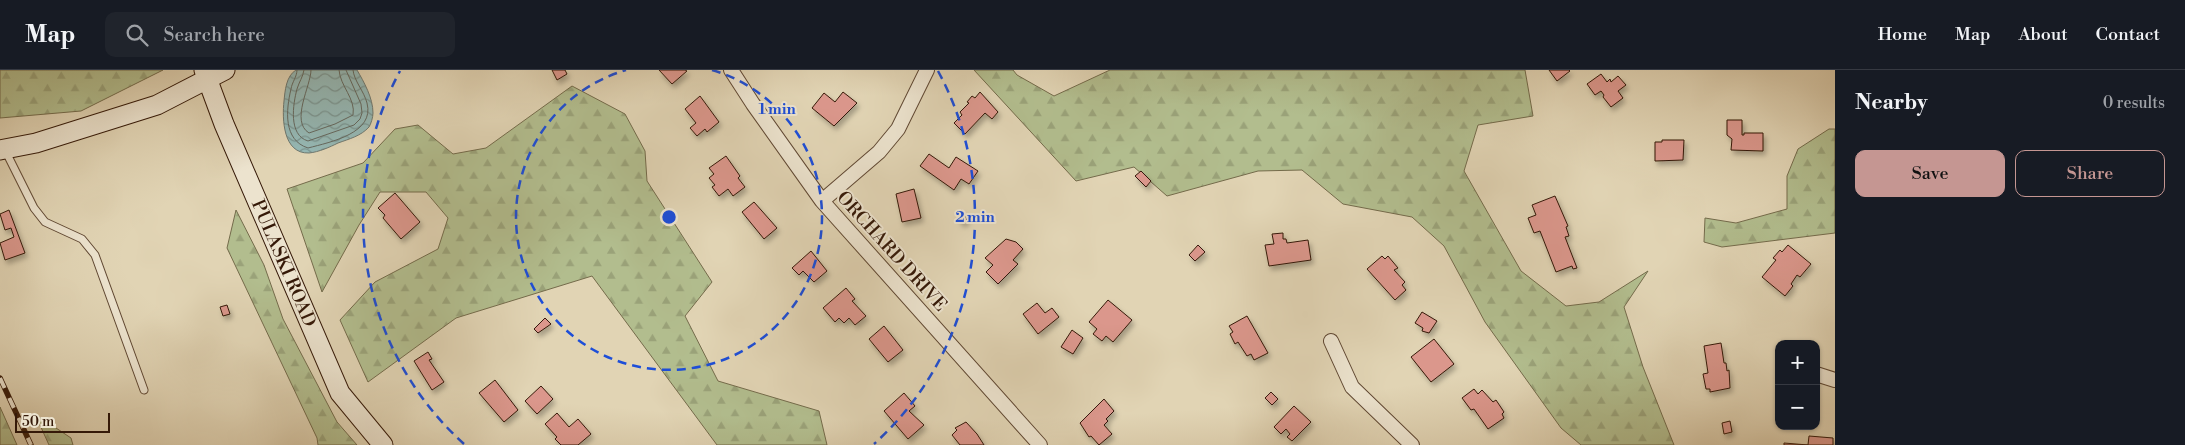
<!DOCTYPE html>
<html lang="en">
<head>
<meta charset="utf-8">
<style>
  body { margin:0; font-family:"Libre Bodoni",serif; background:#20242c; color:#f1f3f6 }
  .controls { position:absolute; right:15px; bottom:15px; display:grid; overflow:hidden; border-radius:10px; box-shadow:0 1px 4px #0004 }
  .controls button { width:45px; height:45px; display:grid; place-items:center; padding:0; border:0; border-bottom:1px solid #363941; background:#171b24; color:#f1f3f6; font:25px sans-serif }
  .scale { position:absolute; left:15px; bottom:12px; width:95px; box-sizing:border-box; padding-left:5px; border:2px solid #351908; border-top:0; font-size:14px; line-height:18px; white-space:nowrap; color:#351908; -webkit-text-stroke:4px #ece3ce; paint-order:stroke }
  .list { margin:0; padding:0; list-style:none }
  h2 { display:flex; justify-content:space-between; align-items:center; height:65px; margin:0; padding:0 20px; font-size:21px }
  h2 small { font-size:16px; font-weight:400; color:#9ea1a6 }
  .actions { display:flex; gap:10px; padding:15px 20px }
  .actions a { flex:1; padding:11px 0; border:1px solid #c59692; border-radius:10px; text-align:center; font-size:18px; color:#c59692 }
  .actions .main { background:#c59692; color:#111 }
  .icon { flex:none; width:28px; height:28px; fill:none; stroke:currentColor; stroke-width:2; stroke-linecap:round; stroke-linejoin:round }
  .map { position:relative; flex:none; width:1835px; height:375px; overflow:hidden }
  header { display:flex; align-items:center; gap:30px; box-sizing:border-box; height:70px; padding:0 25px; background:#171b24; border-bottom:1px solid #363941 }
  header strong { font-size:24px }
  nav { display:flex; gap:28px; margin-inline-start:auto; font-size:18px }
  .search { width:350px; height:45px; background:#20242c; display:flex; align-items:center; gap:12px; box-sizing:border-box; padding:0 18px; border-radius:10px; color:#9ea1a6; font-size:19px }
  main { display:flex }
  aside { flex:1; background:#171b24 }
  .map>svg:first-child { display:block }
  .forest { fill:url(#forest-firs); stroke:#746b4b }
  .water { fill:url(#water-waves); stroke:#6f786f }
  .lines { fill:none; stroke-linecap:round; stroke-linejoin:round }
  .shore { stroke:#65685e; stroke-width:1 }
  .building { fill:#db978c; stroke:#351908; filter:url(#shadow) }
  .lane-casing { stroke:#604833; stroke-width:9 }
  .street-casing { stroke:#604833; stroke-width:16 }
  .secondary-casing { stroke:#351908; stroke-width:21 }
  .lane { stroke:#ece3ce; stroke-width:7 }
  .street { stroke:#ece3ce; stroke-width:14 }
  .secondary { stroke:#ece3ce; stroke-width:19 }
  .rail-casing { stroke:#351908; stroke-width:5.5 }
  .rail { stroke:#ece3ce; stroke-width:4; stroke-dasharray:11; stroke-linecap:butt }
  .ring { fill:none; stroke:#1d4ed8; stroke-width:2.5; stroke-dasharray:9 6 }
  .labels { text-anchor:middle; stroke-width:4; stroke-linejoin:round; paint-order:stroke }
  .street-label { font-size:18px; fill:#351908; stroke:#ece3ce }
  .centre { fill:#1d4ed8; stroke:#ece3ce; stroke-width:2.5 }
  .ring-label { font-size:15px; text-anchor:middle; font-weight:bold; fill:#1d4ed8; stroke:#ece3ce; stroke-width:4; stroke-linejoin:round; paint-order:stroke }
</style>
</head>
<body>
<header>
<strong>Map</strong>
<div class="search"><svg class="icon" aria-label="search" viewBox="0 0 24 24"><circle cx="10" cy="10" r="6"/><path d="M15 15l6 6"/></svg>Search here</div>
<nav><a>Home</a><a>Map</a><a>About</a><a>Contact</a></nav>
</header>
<main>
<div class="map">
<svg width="1835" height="375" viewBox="0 0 1835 375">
  <defs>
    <pattern id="forest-firs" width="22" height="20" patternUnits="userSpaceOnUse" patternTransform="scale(1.25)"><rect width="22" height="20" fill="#b2bd8e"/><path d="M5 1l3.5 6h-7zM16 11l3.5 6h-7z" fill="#9aa279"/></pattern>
    <pattern id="water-waves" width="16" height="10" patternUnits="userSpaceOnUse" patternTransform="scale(1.25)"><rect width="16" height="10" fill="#95b7b3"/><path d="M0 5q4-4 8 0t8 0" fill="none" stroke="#7a9490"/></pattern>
    <filter id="shadow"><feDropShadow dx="2.5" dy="4" stdDeviation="2.5" flood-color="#0004"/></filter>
  </defs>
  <rect width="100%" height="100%" fill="#e1d4b4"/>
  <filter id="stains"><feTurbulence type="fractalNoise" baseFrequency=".004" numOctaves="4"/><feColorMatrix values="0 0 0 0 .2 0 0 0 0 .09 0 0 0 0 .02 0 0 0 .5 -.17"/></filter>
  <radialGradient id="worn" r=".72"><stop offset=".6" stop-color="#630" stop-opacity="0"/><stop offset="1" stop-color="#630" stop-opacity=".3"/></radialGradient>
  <path class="forest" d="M0,0H163L81,41L0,48Z
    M974,0H1013L1017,5L1054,26L1110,0H1525L1533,46L1478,55L1464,101L1521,201L1566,236L1599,232L1648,201L1624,237L1643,297L1674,375H1581L1561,358L1485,252L1444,176L1412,147L1343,134L1302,100L1258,101L1167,126L1134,97L1076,111Z
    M572,16L625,44L645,81L647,111L712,212L685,246L718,311L819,341L827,375H717L592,206L456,248L368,312L340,250L375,212L438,179L448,148L426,122H380L359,155L322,222L287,119L363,93L395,59L418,55L453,84L486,78Z
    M1829,59H1835V163L1722,177L1704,172L1705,148L1736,153L1787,139V106L1798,79Z
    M236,140L264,195L283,249L337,352L357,375H318L317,368L227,178Z
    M0,337L17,375H0Z
    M35,344L71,368L73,375H49Z"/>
  <path class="water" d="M296,0H357C364,12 373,28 373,43C373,47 371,54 369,57C361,66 349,69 338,73C330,77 319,82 309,83C283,84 282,49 284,31C285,21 286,6 296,0Z"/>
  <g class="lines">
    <path class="shore" d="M297,0C297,7 292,12 291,19C286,40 283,70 308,78C331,72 375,63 367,33C364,21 354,11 353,0
      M304,0C303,7 299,12 297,19C293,34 288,65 308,71L354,55L360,49L362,43L361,34L346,0
      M311,0C311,16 290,51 309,63L335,54L353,45C356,29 340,16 339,0"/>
  </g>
  <path class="building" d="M552,0H565L567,4L557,10Z
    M659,0H685L687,1L672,14Z
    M1549,0H1569L1570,1L1557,11Z
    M1601,4L1607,12L1610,9L1611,12L1618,6L1626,15L1618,21L1623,28L1611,37L1603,27L1604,25L1601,21L1595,25L1587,14Z
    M843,22L857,33L834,56L812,38L824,23L835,32Z
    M980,22L998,42L992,49L985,43L965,64L954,53L962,45L960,42L969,33L967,32L972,26L975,28Z
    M700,26L719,52L707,62L705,59L697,66L690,58L696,53L685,39Z
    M1727,50H1742V65H1744V63H1763V81L1731,80L1732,69L1727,65Z
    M1662,70H1684L1683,90L1655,91V72H1662Z
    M929,84L949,98L956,87L978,101L969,114L961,109L954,120L920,96Z
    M726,86L740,106L738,108L745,117L733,126L728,119L719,126L712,117L715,115L709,108L714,104L709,98Z
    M1141,101L1151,111L1146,117L1135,106Z
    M914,119L921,148L902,152L896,124Z
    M395,123L420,152L401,169L383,148L385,145L378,138Z
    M1555,126L1568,156L1566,157L1569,166L1565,167L1577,198L1573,199L1572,196L1556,202L1540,161L1534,163L1528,148L1536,145L1532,135Z
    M754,132L777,158L764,169L742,142Z
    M9,140L25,183L5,190L0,173L14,167L11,158L5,160L0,144Z
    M962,140L967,151L961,153L956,143Z
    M1283,163V169H1286L1287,173L1308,170L1311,190L1269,196L1265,175L1274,174L1272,164Z
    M1006,169L1016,172L1023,179L1013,190L1018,194L998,214L986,202L993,195L985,188Z
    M1198,175L1205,182L1195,191L1189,185Z
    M1788,175L1811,194L1800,207L1797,205L1791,214L1793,216L1785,226L1762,207L1776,190L1773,188L1780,180L1782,182Z
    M811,181L827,201L814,212L803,201L799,205L792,198Z
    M1382,186L1385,189L1388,186L1398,198L1394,200L1405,212L1402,215L1406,220L1395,230L1367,199Z
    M846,218L855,229L852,231L866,246L855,255L849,248L844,253L839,248L835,252L823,238Z
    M1108,230L1132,250L1113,272L1106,266L1102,271L1093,264L1097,259L1089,252Z
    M1037,233L1045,243L1052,238L1059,247L1038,264L1023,244Z
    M227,235L230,244L223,246L220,237Z
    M1422,242L1437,251L1429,263L1422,261L1423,258L1415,253Z
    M1247,246L1268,283L1254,290L1251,284L1247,286L1238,272L1235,274L1230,264L1233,262L1229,256Z
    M545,248L551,254L538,263L534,259Z
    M884,256L903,280L888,292L869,269Z
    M1072,260L1083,268L1073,284L1061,277Z
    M1434,269L1454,294L1431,312L1411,287Z
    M1721,273L1724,293H1726L1727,301L1729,300L1730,318L1710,322V319H1706L1703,304L1708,303L1704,276Z
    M428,282L432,289L429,290L444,312L432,320L414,291Z
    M495,310L518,340L504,352L479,323Z
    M541,316L553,329L537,344L525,331Z
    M1474,319L1478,324L1482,320L1493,332L1496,330L1504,342L1502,344L1504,348L1488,359L1474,339L1471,340L1462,328Z
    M1271,322L1278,329L1272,335L1265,328Z
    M904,323L915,336L909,341L924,355L908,369L884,341Z
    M1104,329L1114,341L1106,349L1108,351L1104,355L1112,364L1099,375L1091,366L1089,367L1080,353Z
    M1294,336L1311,352L1292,371L1287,367L1290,364L1286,359L1281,364L1274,357Z
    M557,343L569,357L578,349L591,364L578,375H561L555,369L557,367L545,354Z
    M1730,351L1732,362L1724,364L1722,353Z
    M966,352L977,364L984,375H960L952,365L957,360L955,358Z
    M1809,366L1833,368V375H1784V373L1808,375Z"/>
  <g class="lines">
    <defs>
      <path id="lane" d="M5,80L34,138L45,152L82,169L95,185L144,320"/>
      <path id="street" d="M731,0L753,34L822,131L1040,375
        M822,131L879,82L898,59L927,0
        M1331,271L1352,317L1412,375
        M1816,304L1835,310"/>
      <g id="secondary">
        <path id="s1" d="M204,0L224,54L340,323L383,375"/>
        <path d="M0,80L36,73L157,35L225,0"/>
      </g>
    </defs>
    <use href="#lane" class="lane-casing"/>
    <use href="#street" class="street-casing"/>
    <use href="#secondary" class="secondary-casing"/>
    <use href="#lane" class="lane"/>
    <use href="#street" class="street"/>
    <use href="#secondary" class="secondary"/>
    <defs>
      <path id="rail" d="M0,308L31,375"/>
    </defs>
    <use href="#rail" class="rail-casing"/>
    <use href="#rail" class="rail"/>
  </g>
  <g class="ring">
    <path d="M712 0A153 153 0 1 1 626 0"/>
    <path d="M464 374A306 306 0 0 1 400 1M938 1A306 306 0 0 1 874 374"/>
  </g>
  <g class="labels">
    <g class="street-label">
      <text transform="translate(892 181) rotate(48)" y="6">ORCHARD DRIVE</text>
      <text dy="6" stroke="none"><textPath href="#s1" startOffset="209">PULASKI ROAD</textPath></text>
    </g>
  </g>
  <circle cx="669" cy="147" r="8" class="centre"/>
  <g class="ring-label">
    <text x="777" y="44">1 min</text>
    <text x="975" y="152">2 min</text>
  </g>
  <rect width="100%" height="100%" filter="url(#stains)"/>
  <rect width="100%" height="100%" fill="url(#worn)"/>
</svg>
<div class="controls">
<button>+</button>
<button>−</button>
</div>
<div class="scale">50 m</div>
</div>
<aside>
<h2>Nearby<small>0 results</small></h2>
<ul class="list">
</ul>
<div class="actions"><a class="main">Save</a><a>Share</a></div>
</aside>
</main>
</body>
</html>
